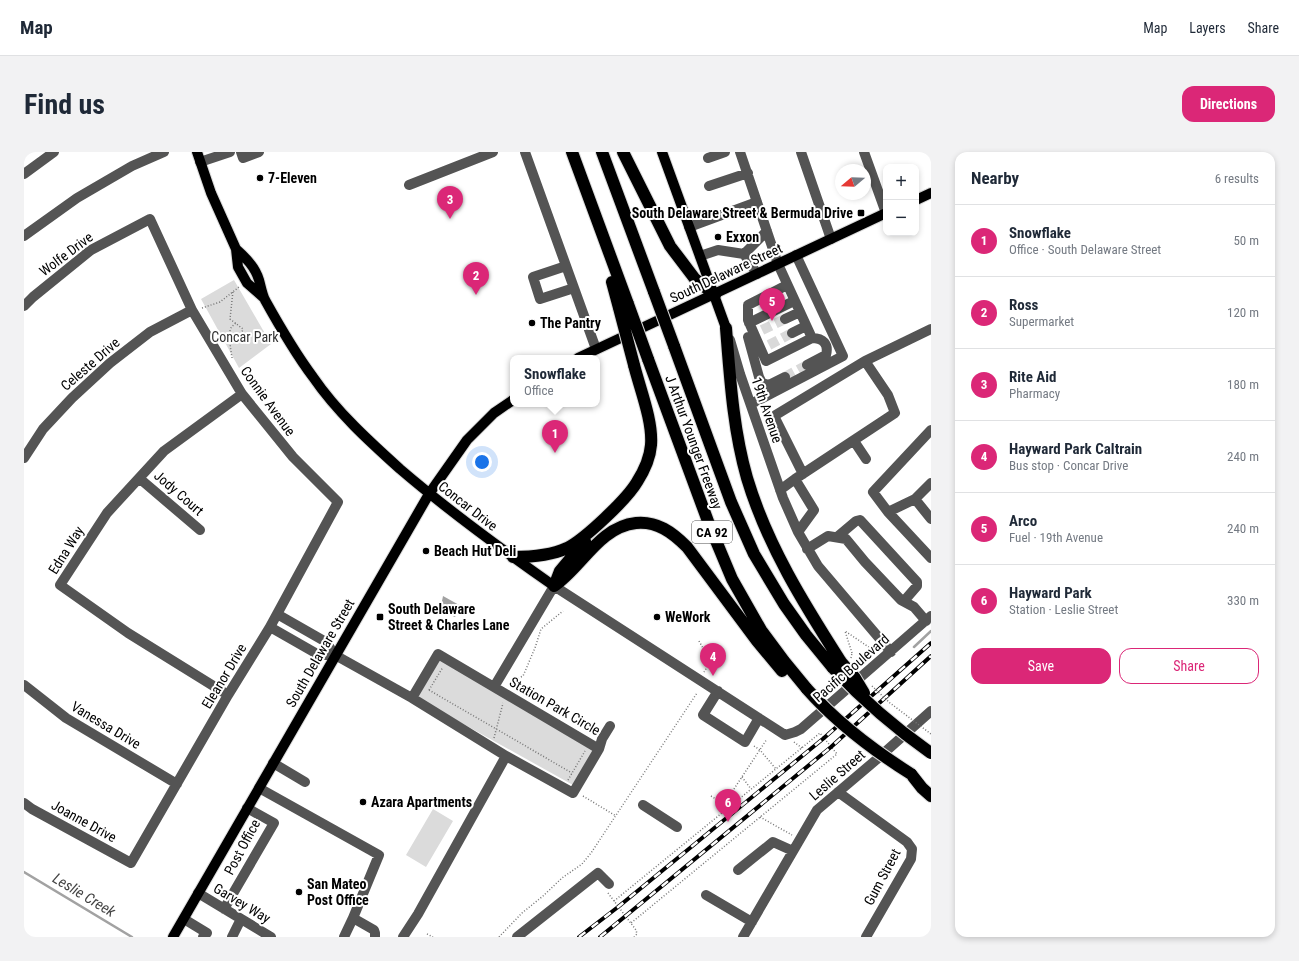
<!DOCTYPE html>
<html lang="en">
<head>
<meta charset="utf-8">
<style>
  body { margin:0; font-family:"Roboto Condensed",sans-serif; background:#f2f2f3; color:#1f2937 }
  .controls { position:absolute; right:12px; top:12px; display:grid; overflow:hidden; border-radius:8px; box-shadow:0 2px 6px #0003 }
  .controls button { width:36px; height:36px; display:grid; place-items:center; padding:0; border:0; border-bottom:1px solid #e0e1e3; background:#fff; color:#1f2937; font:20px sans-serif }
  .compass { position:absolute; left:811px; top:12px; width:36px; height:36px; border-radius:50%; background:#fff; box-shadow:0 2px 6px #0003; rotate:251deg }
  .you { position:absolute; left:458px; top:310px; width:14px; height:14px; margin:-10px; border:3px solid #fff; border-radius:50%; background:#1a73e8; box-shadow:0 0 0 6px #1a73e833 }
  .badge { display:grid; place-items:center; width:26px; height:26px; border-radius:50%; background:#db2777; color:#fff; font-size:13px; font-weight:700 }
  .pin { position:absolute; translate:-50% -33px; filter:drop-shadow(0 1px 2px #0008) }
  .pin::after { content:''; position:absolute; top:21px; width:14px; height:12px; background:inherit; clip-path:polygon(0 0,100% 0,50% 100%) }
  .popup { position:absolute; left:486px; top:203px; width:90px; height:52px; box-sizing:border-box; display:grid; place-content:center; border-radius:8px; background:#fff; filter:drop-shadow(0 1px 3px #0005); font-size:13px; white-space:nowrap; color:#747a83 }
  .popup b { font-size:15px; color:#1f2937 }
  .popup::after { content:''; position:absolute; left:50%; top:100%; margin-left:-8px; border:8px solid transparent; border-top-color:#fff }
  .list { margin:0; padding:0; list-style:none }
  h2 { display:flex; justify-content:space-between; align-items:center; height:52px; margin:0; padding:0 16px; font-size:17px }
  h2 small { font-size:13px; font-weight:400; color:#747a83 }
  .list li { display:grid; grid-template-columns:26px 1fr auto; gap:12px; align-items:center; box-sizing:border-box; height:72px; padding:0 16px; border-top:1px solid #e0e1e3 }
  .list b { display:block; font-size:15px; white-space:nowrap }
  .list p { margin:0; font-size:13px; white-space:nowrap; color:#747a83 }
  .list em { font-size:13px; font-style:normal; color:#747a83 }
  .actions { display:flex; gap:8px; padding:12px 16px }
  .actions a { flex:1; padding:9px 0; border:1px solid #db2777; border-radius:12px; text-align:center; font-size:14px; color:#db2777 }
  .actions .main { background:#db2777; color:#fff }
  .map { position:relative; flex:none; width:907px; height:785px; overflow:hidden; border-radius:12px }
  header { display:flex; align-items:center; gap:24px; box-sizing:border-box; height:56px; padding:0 20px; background:#fff; border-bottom:1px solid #e0e1e3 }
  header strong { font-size:19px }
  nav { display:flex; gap:22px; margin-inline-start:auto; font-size:14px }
  .intro { display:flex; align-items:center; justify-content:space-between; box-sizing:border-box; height:96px; padding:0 24px }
  h1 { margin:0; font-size:28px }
  .button { padding:10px 18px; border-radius:12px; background:#db2777; color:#fff; font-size:14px; font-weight:700 }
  main { display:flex; gap:24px; padding:0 24px }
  aside { flex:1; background:#fff; border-radius:12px; box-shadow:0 2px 6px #0003 }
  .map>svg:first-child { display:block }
  .green { fill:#dbdbdb }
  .water { fill:#a2a2a2 }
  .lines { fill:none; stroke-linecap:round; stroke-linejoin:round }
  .stream { stroke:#a2a2a2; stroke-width:2.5 }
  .minor-tunnel { stroke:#d9d9d9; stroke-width:10; stroke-dasharray:10 5; stroke-linecap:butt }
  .major-casing { stroke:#dbdbdb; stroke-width:12 }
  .highway-casing { stroke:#dbdbdb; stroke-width:14 }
  .path { stroke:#767676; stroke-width:1.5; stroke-dasharray:1 2; stroke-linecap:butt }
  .minor { stroke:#545454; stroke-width:10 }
  .major { stroke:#000; stroke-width:10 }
  .highway { stroke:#000; stroke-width:12 }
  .rail-casing { stroke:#000; stroke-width:4 }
  .rail { stroke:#fff; stroke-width:2.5; stroke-dasharray:8; stroke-linecap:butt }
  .highway-bridge-casing { stroke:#dbdbdb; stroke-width:14; stroke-linecap:butt }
  .path-bridge { stroke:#767676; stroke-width:1.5; stroke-dasharray:1 2; stroke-linecap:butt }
  .highway-bridge { stroke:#000; stroke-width:12 }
  .poi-dot { fill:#000; stroke:#fff; stroke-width:1.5 }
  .labels { text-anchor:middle; stroke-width:4; stroke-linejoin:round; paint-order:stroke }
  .shield { fill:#fff; stroke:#4c4c4c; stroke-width:1 }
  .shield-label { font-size:13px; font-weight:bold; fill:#000 }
  .poi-label { font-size:14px; font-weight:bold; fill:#000; stroke:#fff; text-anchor:start }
  .street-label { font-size:14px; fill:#000; stroke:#fff }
  .park-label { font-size:14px; fill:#323232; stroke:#fff }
  .water-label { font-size:15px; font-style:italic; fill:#434343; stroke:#fff }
</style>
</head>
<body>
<header>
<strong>Map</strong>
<nav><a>Map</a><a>Layers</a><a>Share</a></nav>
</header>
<div class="intro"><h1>Find us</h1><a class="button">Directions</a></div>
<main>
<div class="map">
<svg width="907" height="785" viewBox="0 0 907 785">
  <rect width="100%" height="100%" fill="#fff"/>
  <path class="green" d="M210,128L247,192L215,216L177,147Z
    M413,505L571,598L549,633L391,545Z
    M409,657L429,669L402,715L382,703Z"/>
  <path class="water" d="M419,444L437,454L431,465L416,459Z"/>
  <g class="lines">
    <path class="stream" d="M890,495L907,479
      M0,720L108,785"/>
    <path class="minor-tunnel" d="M738,178L761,167
      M745,193L768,181
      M761,225L783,213"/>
    <defs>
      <path id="major" d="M173,0L187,41L212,97L214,115L223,131L240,146
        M638,0L702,176
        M892,48L907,41
        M212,97C222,106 231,115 235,128C237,135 238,142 241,148C256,175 271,201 289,225C313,260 345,289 376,317C425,359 477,397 530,434
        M554,206L862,61
        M149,785L405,342L443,288L470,261L489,248"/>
      <path id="highway" d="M548,0L604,152
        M578,0L630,140
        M599,0L646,94L671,127L691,143
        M588,130L595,156
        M702,176C706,226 709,277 723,326C743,393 780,452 817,510
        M650,194L707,350L730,402L760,452L782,483L809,516
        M624,207L685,372L708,427L737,478L760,509L783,537
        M489,405C507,405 526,404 543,396C561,387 603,347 613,330C620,319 626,306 627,293C629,269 616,237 610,213
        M531,432L536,419L561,389
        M530,434C558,415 575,375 612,371C633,369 648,380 663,395L733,489L758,519
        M887,622L898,636L907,644"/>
    </defs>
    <use href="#major" class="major-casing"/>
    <use href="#highway" class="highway-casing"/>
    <path class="path" d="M178,156L196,150L215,135
      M197,188C207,187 216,187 219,177L206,167L209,139
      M208,206C207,200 204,180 207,176C208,174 210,173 212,171
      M675,489C681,500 688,509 680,520
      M828,501L821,479L852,500
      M486,530L499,524L511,496L517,477L539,459
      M405,538L419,515
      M405,538L548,621
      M470,586L479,551
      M770,590L778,596
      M730,594L736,598L752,617
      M718,625L727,637
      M544,628L561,599
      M559,644L592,664
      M687,644L700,652L704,657
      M700,652L743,587
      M736,665L768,683
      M584,741L612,778L613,782L610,785
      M590,749L796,581L813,602L607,771
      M403,782L409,785
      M475,785L498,761L519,744L538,726L558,712L567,701L673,541"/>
    <path class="minor" d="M217,0L219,6L235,0
      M501,0L572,197
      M716,0L754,112L788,186L742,209L724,168V153L763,133
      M777,0L807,87
      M840,0L862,61
      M684,6L701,0
      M176,10L206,0
      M0,22L30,0
      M385,33L469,0
      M685,34L724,21
      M665,75L733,50
      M0,84L53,46L108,14L140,0
      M676,104L694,98L720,102
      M542,114L509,125L516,147L550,136
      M733,122L720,102L743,79
      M0,154L9,145L67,98L126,67L168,158L218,242L269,305L314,350L246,475L204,543L107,711L8,657L0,651
      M761,167L776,160
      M725,171L770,149
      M768,181L782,174
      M724,185L735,225L738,231L745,233L761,225
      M706,188L716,222L759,346L774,380L794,414L867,500
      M841,209L907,177
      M783,213L802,203C805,192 799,186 788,186
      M727,252L819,204L772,103
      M907,278L849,340L864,360L907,406
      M830,289L842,307
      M0,306L19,277L48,246L86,211L126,180L168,158
      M115,326L176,378
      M771,327L871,261L864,243L841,209L750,264L779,322
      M756,338L771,327L790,358L774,380
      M891,347L907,367
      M864,360L891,347L907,331
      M813,385L832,369L836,368L893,430V434L880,449
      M783,397L804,384L822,387L841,410L877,448L890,455L902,469
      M253,462L302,490L311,503L388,546L482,604L549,641L575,597L414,502L388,546
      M246,475L295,503H311
      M0,533L42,566L153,632
      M470,535L530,434L761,583L771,580L777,577L907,464
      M694,539L679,563L721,590L735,566
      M204,543L104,481L36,433L83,361L140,299L218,242
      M575,597L578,587L586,574
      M249,611L281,630
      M235,636L355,703L329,766L320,785
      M814,640L883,690L888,697L887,707L842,785
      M619,653L653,675
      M714,718L749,690L769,699
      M174,741L247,785
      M682,743L728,770
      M200,757L250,671L223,656
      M329,766L350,778L351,781V785
      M160,767L183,781L179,785
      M208,785L217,767
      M379,785L394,762L482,604
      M493,785L574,721L585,732
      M719,785L793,658L852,608L907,559"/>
    <use href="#major" class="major"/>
    <use href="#highway" class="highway"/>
    <defs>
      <path id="rail" d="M555,785L594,755L800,586L907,491
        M576,785L807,595L907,504"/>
    </defs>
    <use href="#rail" class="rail-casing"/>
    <use href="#rail" class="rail"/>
    <defs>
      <path id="highway-bridge" d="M630,140L650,194
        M604,152L624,207
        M595,156L610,213
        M817,510L831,526L840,541
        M809,516C839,548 871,576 907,601
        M783,537C813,571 849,598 887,622"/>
    </defs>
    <use href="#highway-bridge" class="highway-bridge-casing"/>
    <path class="path-bridge" d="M827,506L828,501
      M848,534L866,551L907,582"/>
    <use href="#highway-bridge" class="highway-bridge"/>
  </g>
  <g class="poi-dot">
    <circle cx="236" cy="26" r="4"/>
    <rect x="833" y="57" width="8" height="8" rx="2"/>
    <circle cx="694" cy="85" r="4"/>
    <circle cx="508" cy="171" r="4"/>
    <circle cx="402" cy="399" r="4"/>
    <rect x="352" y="461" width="8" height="8" rx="2"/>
    <circle cx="633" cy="465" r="4"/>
    <circle cx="339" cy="650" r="4"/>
    <circle cx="275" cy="740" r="4"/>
  </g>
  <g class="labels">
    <rect class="shield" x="668" y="369" width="40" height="22" rx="3"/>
    <g class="shield-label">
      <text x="688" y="385">CA 92</text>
    </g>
    <g class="poi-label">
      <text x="244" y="31">7-Eleven</text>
      <text x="829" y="66" text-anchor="end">South Delaware Street &amp; Bermuda Drive</text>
      <text x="702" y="90">Exxon</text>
      <text x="516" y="176">The Pantry</text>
      <text x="410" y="404">Beach Hut Deli</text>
      <text x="364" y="462">South Delaware<tspan x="364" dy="16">Street &amp; Charles Lane</tspan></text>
      <text x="641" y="470">WeWork</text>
      <text x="347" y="655">Azara Apartments</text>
      <text x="283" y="737">San Mateo<tspan x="283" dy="16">Post Office</tspan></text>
    </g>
    <g class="street-label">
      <text transform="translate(42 102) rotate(-37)" y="5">Wolfe Drive</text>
      <text transform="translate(702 121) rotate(-25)" y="5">South Delaware Street</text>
      <text transform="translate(66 212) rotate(-41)" y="5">Celeste Drive</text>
      <text transform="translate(244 249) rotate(54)" y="5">Connie Avenue</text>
      <text transform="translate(743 258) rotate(71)" y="5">19th Avenue</text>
      <text transform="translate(670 290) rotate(70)" y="5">J Arthur Younger Freeway</text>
      <text transform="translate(155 341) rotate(41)" y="5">Jody Court</text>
      <text transform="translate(444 354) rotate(38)" y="5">Concar Drive</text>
      <text transform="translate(42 398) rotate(-58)" y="5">Edna Way</text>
      <text transform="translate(296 501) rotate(-60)" y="5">South Delaware Street</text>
      <text transform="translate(827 516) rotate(-41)" y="5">Pacific Boulevard</text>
      <text transform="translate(200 524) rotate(-59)" y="5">Eleanor Drive</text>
      <text transform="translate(531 554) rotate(30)" y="5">Station Park Circle</text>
      <text transform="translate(82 573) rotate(31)" y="5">Vanessa Drive</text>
      <text transform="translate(813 623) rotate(-41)" y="5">Leslie Street</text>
      <text transform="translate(60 669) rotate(29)" y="5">Joanne Drive</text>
      <text transform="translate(218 695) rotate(-62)" y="5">Post Office</text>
      <text transform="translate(858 725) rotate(-62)" y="5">Gum Street</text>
      <text transform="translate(218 751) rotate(31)" y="5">Garvey Way</text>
    </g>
    <g class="park-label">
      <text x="221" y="190">Concar Park</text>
    </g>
    <g class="water-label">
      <text transform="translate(60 743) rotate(31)" y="5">Leslie Creek</text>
    </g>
  </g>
</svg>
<div class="controls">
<button>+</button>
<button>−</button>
</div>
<svg class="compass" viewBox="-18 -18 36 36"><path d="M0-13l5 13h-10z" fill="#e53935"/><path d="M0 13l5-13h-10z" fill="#747a83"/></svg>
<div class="you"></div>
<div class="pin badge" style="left:531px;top:301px">1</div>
<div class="popup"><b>Snowflake</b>Office</div>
<div class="pin badge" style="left:452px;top:143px">2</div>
<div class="pin badge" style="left:426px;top:67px">3</div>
<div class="pin badge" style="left:689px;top:524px">4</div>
<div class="pin badge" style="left:748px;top:169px">5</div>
<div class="pin badge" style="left:704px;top:670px">6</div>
</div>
<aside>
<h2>Nearby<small>6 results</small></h2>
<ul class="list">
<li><span class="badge">1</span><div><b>Snowflake</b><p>Office · South Delaware Street</p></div><em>50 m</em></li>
<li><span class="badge">2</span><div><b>Ross</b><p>Supermarket</p></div><em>120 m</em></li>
<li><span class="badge">3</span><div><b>Rite Aid</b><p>Pharmacy</p></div><em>180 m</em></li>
<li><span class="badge">4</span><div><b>Hayward Park Caltrain</b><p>Bus stop · Concar Drive</p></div><em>240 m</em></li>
<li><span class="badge">5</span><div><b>Arco</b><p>Fuel · 19th Avenue</p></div><em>240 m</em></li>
<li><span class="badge">6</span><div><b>Hayward Park</b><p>Station · Leslie Street</p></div><em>330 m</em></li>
</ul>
<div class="actions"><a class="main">Save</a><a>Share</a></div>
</aside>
</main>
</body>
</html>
